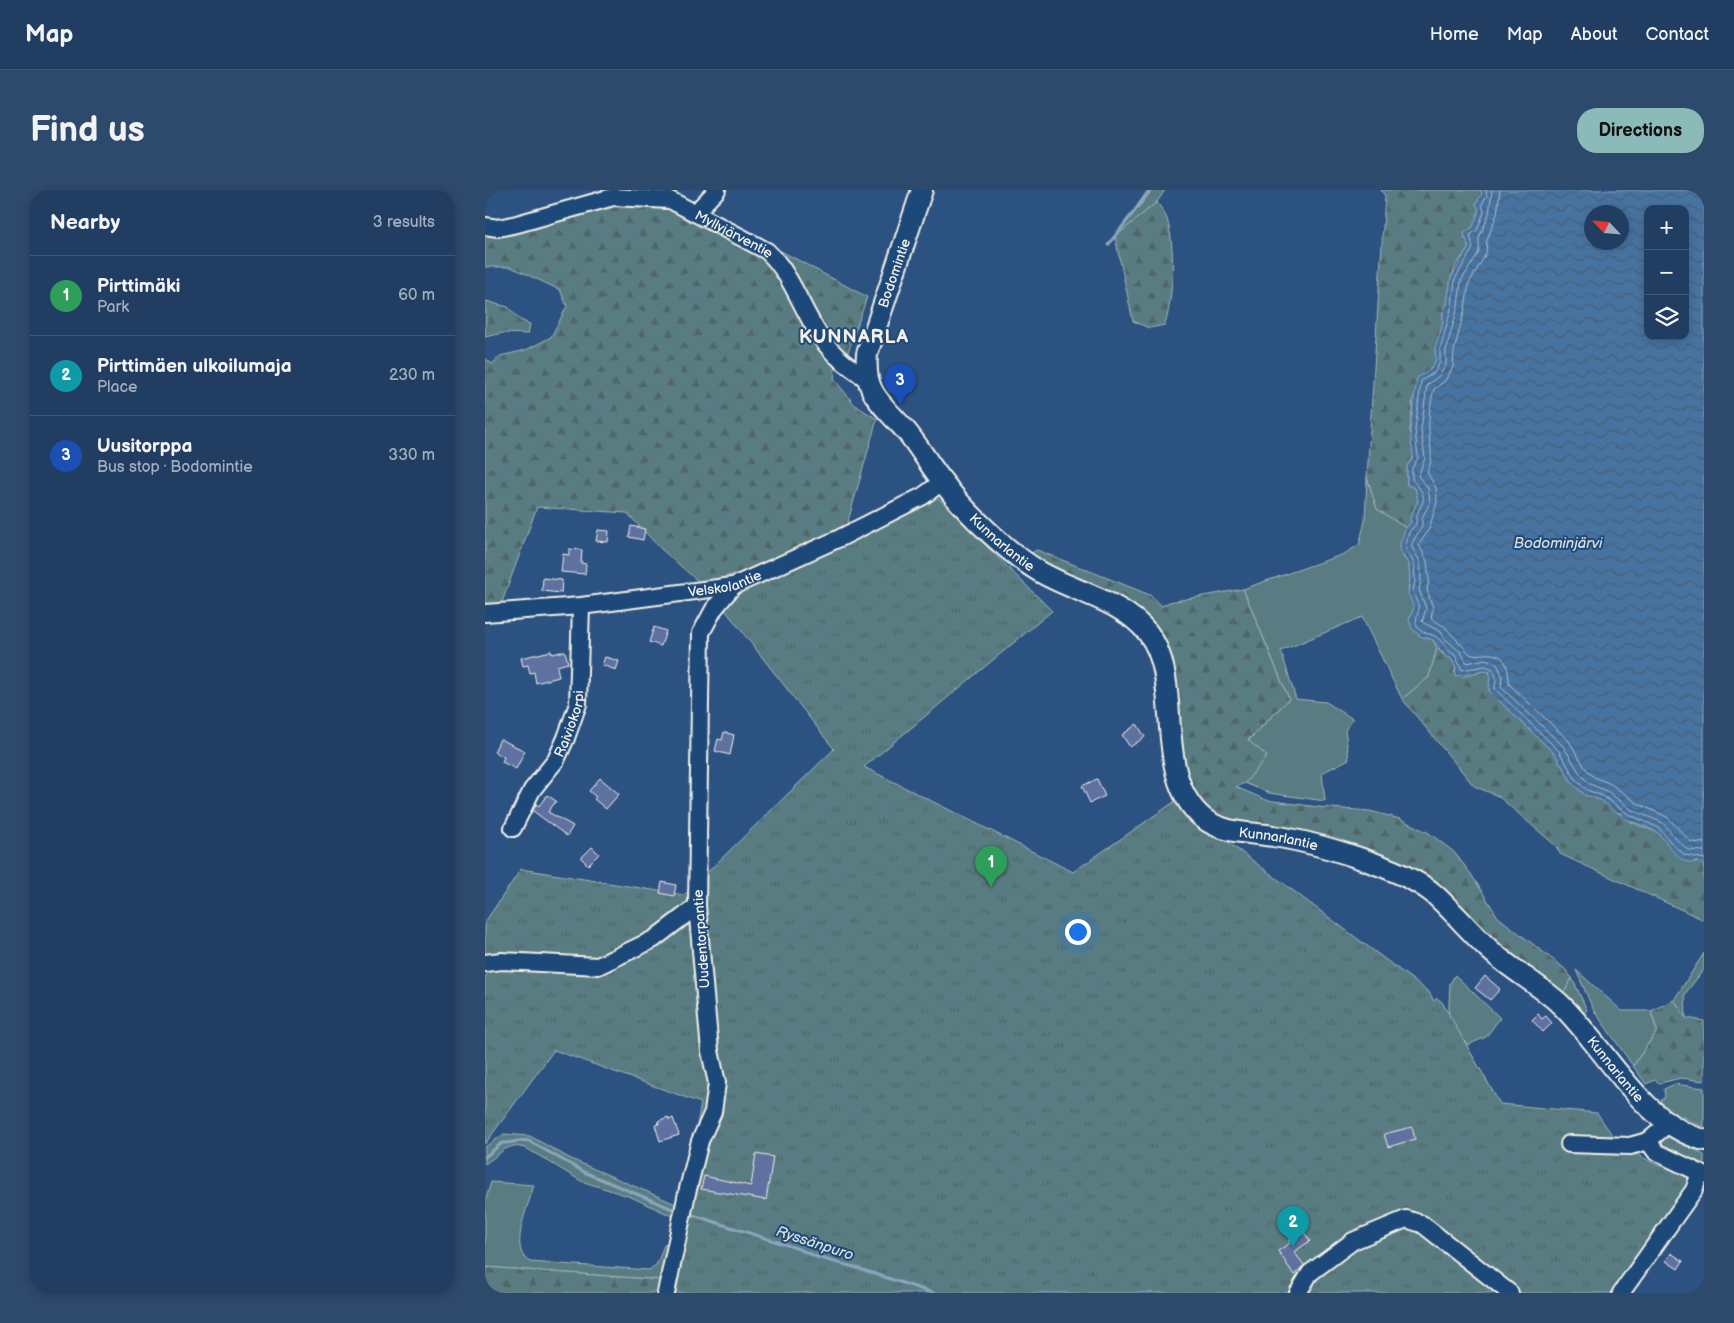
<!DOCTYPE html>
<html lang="en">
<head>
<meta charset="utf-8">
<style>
  body { margin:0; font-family:"Balsamiq Sans",sans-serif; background:#2d496b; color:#f1f3f6 }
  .controls { position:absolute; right:15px; top:15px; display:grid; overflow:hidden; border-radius:10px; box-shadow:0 2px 8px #0003 }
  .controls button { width:45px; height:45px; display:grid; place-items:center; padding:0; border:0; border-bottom:1px solid #3e5777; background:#213e62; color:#f1f3f6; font:25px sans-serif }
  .compass { position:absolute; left:1099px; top:15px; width:45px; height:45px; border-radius:50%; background:#213e62; box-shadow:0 2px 8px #0003; rotate:296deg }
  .you { position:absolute; left:592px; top:741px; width:18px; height:18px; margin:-12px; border:4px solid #fff; border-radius:50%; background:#1a73e8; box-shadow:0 0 0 8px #1a73e833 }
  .badge { display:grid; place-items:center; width:32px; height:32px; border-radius:50%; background:#8bbbb9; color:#fff; font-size:16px; font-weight:700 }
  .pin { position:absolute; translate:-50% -41px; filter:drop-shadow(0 1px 2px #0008) }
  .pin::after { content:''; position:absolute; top:26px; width:18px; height:15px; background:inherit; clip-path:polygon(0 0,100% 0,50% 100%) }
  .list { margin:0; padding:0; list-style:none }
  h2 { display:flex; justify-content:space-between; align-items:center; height:65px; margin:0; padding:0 20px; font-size:21px }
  h2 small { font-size:16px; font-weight:400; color:#a2aebe }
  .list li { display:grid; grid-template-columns:32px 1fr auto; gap:15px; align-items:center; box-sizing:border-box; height:80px; padding:0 20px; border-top:1px solid #3e5777 }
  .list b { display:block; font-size:19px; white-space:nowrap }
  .list p { margin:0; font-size:16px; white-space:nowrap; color:#a2aebe }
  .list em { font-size:16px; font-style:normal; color:#a2aebe }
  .icon { flex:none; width:28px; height:28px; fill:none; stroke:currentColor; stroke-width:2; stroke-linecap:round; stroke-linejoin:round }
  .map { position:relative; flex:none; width:1219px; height:1103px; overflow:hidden; border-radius:20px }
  header { display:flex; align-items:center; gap:30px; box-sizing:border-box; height:70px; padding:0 25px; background:#213e62; border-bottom:1px solid #3e5777 }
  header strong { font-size:24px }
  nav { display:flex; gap:28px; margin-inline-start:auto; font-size:18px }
  .intro { display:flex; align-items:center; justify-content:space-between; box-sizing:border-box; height:120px; padding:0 30px }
  h1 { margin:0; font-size:35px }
  .button { padding:12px 22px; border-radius:20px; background:#8bbbb9; color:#111; font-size:18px; font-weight:700 }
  main { display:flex; gap:30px; padding:0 30px }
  aside { flex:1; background:#213e62; border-radius:20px; box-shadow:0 2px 8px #0003 }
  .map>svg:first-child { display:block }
  .grass { fill:#587c82; stroke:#a6b6b5 }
  .forest { fill:url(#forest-firs); stroke:#a6b6b5 }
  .park { fill:url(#park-tufts); stroke:#a6b6b5 }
  .water { fill:url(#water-waves); stroke:#8ca5bd; fill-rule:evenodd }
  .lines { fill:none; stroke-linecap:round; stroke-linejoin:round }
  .shore { stroke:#aebfcc; stroke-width:1 }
  .stream { stroke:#8ca5bd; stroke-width:3 }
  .building { fill:#5e71a0; stroke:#f4f1e8 }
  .minor-casing { stroke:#f4f1e8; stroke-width:20 }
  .major-casing { stroke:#f4f1e8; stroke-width:24 }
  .minor { stroke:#1f4a7a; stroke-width:16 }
  .major { stroke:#1f4a7a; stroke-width:20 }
  .labels { text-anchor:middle; stroke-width:4; stroke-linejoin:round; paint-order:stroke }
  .street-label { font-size:14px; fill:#f4f1e8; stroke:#1f4a7a }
  .water-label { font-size:15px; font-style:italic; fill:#dadedd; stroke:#1f4a7a }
  .district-label { font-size:19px; font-weight:bold; letter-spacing:1px; fill:#f4f1e8; stroke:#1f4a7a }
</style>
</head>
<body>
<header>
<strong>Map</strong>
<nav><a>Home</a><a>Map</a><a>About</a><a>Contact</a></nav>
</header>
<div class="intro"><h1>Find us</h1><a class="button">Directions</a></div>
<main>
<aside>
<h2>Nearby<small>3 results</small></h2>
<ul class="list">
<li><span class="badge" style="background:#2e9e5b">1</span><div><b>Pirttimäki</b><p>Park</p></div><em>60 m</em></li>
<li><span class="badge" style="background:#0f9aa8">2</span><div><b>Pirttimäen ulkoilumaja</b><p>Place</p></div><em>230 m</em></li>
<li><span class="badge" style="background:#1a4fb4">3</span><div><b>Uusitorppa</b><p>Bus stop · Bodomintie</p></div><em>330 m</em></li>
</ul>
</aside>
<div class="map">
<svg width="1219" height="1103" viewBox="0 0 1219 1103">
  <defs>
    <pattern id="forest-firs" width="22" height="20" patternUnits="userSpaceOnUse" patternTransform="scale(1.25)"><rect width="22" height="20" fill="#587c82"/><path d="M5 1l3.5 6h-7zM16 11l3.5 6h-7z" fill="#516567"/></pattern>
    <pattern id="park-tufts" width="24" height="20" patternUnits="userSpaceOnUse" patternTransform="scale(1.25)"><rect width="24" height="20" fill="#587c82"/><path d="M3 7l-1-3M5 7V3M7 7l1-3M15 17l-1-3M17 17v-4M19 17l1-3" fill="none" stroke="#516567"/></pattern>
    <pattern id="water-waves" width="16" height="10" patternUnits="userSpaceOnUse" patternTransform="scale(1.25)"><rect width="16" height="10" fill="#4673a1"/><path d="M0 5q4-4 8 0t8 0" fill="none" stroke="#485e74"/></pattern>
  </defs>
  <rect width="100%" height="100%" fill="#2c5282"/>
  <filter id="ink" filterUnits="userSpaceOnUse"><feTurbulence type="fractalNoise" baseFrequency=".02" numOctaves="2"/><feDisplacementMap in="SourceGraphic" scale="10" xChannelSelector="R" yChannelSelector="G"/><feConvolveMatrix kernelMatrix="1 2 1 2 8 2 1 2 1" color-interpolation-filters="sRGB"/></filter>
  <g filter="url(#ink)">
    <path class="grass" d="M663,0H680L672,12L630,47Z
      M882,287L892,319L921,338L915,358L918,367L924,374L925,390L923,398L929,418L924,429L935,446L948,450L952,458L944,487L917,509L877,427L796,461L811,509L841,512L868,529L860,540L864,569L837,583L840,611L784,603L760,593L782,566L763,551L804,509L758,399L859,364L874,355L880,331Z
      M1219,763V779L1200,804L1201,828L1189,810Z
      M1091,780L1137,821H1166L1172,841L1148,876L1108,819Z
      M970,785L1015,828L1001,847L983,855L963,837L965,793Z
      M1087,788L1102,820L1095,827L1076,808Z
      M1190,894L1219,898V937L1185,921L1175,911L1180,907L1179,899Z
      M19,944L45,946L86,969L193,1015L192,1025L187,1026L146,1007L96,991L41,958L28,956L20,959L0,974V957Z
      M1186,947L1219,965V982L1177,957L1178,949Z
      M6,992L49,995C44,1015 22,1060 45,1072L164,1080L172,1074L179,1055L182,1054L185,1055L177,1090L0,1077V1012Z"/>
    <path class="forest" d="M896,0H995L997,3L991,14L994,20L988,37L980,42L979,48L983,52V59L971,75L966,88L962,114L958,122V133L950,159L951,170L928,208L925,240L929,265L922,276V295L930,298L933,310L925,328L926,332L921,338L892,319L882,287L900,6Z
      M672,12C675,17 680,23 682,29C691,58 688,107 680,135L664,138L648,131L630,47Z
      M126,14L196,21L281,67L351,172L349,189L370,215L392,229L361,338L258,382L215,393L175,358L142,323L52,317L16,415L0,416V168L7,174L15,166L41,160L66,147L82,116L75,100L26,77H0V46L15,45Z
      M296,61L382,107L362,165L341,144Z
      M1,111L23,117L35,130L45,134L43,144L18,143L0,147Z
      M552,360L665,405L677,416L684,412L758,399L804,509L763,550L782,566L760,593L751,597L781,610L833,617L885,621L915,629L944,643L969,662L986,684L1013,727L1080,779L1087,788L1076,808L949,699L749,637L723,624L702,595L670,445L540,366Z
      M952,458L961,467L966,468L971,477L969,482L977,487L1000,481L1005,482L1004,501L1070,564L1088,594L1100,605L1116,610L1146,632L1171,642L1207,672H1216L1219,676V730L1075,664L1071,656L1013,606L989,596L917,509L944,487Z
      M1189,810L1201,828L1219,831V891L1196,888L1175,893L1170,890L1161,894L1148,876L1172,841L1166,821Z
      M0,1077L177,1090L168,1103H0Z"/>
    <path class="park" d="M451,306L567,421L379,577L588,682L689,612L944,802L949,811L952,808L957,812L1015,914L1112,923L1134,955L1172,975L1219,985L1142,1103H182L216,913L69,860L0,954V788L3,782L0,777V732L36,679L199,705L349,559L233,411Z"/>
    <path class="water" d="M995,0H1219V676L1212,671L1206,673C1187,669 1184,650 1171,642C1161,635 1149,633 1139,628L1136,623L1130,622L1116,610L1100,605L1088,594L1070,564L1004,501L1005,482L1000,481L970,486L971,477L966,468L961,467L948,450L935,446L927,439L924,429L929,418L923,403L925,390L924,374L916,363L915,353L921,338L926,332L925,328L933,310L930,298L922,295V276L928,268L925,240L932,188L946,179L951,170L950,159L958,133V122L962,114L966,88L984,57L979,44L988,37L994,20L991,14L997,3ZM1163,19H1200V146H1163ZM1106,22H1136V52H1106Z"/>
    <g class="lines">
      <path class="shore" d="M1001,0L1002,5L997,14L999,22L992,40L985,45L988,58L970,89L967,115L955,160V172L950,182L936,191L930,240L933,268L927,278V290C950,312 931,312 931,334L924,342L920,358L929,373L930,391L928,402L934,418C932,428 927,436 938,442C942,444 947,444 950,446C958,451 961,460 970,465L977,480L1000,476L1008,479L1011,487L1010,499L1074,561L1091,590L1102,600L1118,606L1143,624L1174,638L1187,654L1200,665L1219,669
        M1007,0L1004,24L994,48V62L976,91L973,116L961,160V175L954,186L942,195L936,240L940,268L933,286L943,298L945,312L937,328V336L926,355L935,372L936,391L934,400L941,418L937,432L956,442L961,450L975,461L982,473L1001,469L1012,474L1017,485L1016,497L1078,556L1096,585L1105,594L1122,601L1147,620L1178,633L1192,650L1203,660L1219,661
        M1015,0L1012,24L1002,50L1001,64L984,93L980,118L969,161L968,177L960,191L949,199C946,212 943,226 944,240C944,256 950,267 942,282L951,298L952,312L944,339L934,355L942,371L944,390L942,400L948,418L946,429L959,436L986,465C1014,462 1023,463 1024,494L1084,551L1101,579L1109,587L1126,594L1152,613L1182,627L1206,652L1219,653"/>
      <path class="stream" d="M623,55L666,0
        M0,967L17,953C27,954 34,949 44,951L99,982L190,1020
        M205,1024L311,1058L335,1068L369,1077L448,1103"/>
    </g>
    <path class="building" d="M146,336L160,339L158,350L144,347Z
      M113,340L124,341L123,352L111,351Z
      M84,359L97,360L96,373L101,374L100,384L76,382L78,364L84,365Z
      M58,388L77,390L76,403L57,401Z
      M169,437L181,441L176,456L164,452Z
      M66,461L67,464L80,461L83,473L72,476L74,487L51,493L49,482L45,483L43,475L38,476L36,468Z
      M120,467L134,471L131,480L117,475Z
      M652,534L660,547L645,557L637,545Z
      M239,542L249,545L245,565L230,561L233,549L237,550Z
      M15,549L40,561L31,579L17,572L19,567L9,562Z
      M115,588L134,604L121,619L109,609L111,607L104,601Z
      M612,589L620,606L605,613L597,596Z
      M62,605L71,611L63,622L88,636L82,646L48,621L51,614L54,616Z
      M107,657L114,664L103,675L96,668Z
      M177,692L191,695L189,706L175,703Z
      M1000,786L1015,799L1005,810L990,798Z
      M1053,824L1057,829L1061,826L1067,833L1058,842L1047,830Z
      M183,927L184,930L188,928L194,945L175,951L170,935L174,934L173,931Z
      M927,937L930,949L903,957L899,944Z
      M271,964L288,967L281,1010L216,999L219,986L266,996Z
      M818,1041L825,1051L809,1062L819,1075L809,1085L793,1061L805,1053L803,1051Z
      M1186,1063L1198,1071L1193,1079L1181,1071Z"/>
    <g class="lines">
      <defs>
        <g id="minor">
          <path d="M210,23L232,0"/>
          <path id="s1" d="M0,36L13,38L32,34L128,7L185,10L282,61C307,84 317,121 337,149C349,167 366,178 383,190"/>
          <path id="s2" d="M0,423L96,416L248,396L355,348L438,306L457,292"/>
          <path id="s3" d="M28,638L47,600L71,570L81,548L93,514L96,416"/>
          <path d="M0,773L16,771L113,776L169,749L212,716"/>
          <path d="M1163,951L1171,962L1219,985"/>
          <path d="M1084,954L1145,956L1163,951L1183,934"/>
          <path d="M181,1103L202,1003L215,951L228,922L232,893L225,861L212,716L216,443L229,419L248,396"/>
          <path d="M813,1103L825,1083L868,1051L921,1029L937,1034L1025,1103"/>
          <path d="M1136,1103L1209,1000L1215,983"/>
        </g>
        <g id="major">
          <path id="s4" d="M437,0L382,164C381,176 381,188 387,200C395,216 410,228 422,242C435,258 445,276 458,292C479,321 521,361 552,380C587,402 636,409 663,443C700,490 666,585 718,628C738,644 765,642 788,646C829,652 919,678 949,704C969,722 986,743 1006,761C1027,780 1053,794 1074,813C1120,856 1155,933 1219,950"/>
        </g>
      </defs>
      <use href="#minor" class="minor-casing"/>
      <use href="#major" class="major-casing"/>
      <use href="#minor" class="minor"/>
      <use href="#major" class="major"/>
    </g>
  </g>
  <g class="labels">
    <g class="street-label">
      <text dy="5" stroke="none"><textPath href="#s1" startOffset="262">Myllyjärventie</textPath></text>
      <text transform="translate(409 83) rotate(-71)" y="5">Bodomintie</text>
      <text dy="5" stroke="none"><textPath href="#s4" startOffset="411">Kunnarlantie</textPath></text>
      <text dy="5" stroke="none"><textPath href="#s2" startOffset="242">Velskolantie</textPath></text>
      <text dy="5" stroke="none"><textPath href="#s3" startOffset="120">Raiviokorpi</textPath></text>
      <text dy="5" stroke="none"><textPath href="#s4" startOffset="861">Kunnarlantie</textPath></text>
      <text transform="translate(216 749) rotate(-94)" y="5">Uudentorpantie</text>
      <text dy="5" stroke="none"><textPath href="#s4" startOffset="1281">Kunnarlantie</textPath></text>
    </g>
    <g class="water-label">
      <text x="1073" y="358">Bodominjärvi</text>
      <text transform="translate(330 1053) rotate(18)" y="5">Ryssänpuro</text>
    </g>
    <g class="district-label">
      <text x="369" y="153">KUNNARLA</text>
    </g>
  </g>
</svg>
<div class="controls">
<button>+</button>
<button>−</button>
<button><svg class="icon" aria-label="layers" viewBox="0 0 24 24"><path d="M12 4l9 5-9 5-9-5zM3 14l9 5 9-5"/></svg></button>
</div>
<svg class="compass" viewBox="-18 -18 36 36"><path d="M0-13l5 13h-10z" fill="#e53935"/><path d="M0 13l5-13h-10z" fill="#a2aebe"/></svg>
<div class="you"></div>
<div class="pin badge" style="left:506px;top:697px;background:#2e9e5b">1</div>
<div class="pin badge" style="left:808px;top:1057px;background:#0f9aa8">2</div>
<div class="pin badge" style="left:415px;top:215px;background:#1a4fb4">3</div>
</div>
</main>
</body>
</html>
